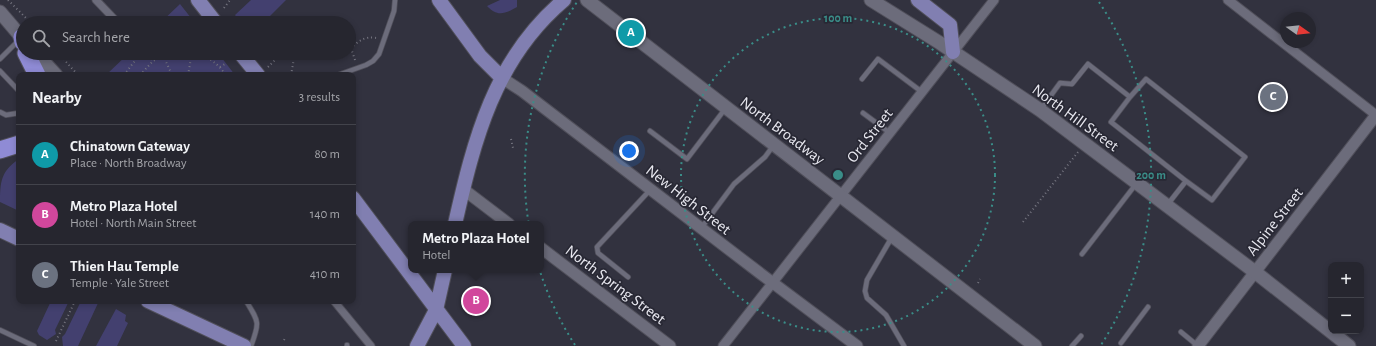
<!DOCTYPE html>
<html lang="en">
<head>
<meta charset="utf-8">
<style>
  body { margin:0; font-family:"Alegreya Sans",sans-serif; background:#2e2e37; color:#f1f3f6 }
  .controls { position:absolute; right:12px; bottom:12px; display:grid; overflow:hidden; border-radius:8px; box-shadow:0 2px 6px #0003 }
  .controls button { width:36px; height:36px; display:grid; place-items:center; padding:0; border:0; border-bottom:1px solid #42434b; background:#26262f; color:#f1f3f6; font:20px sans-serif }
  .compass { position:absolute; left:1280px; top:12px; width:36px; height:36px; border-radius:50%; background:#26262f; box-shadow:0 2px 6px #0003; rotate:105deg }
  .you { position:absolute; left:629px; top:151px; width:14px; height:14px; margin:-10px; border:3px solid #fff; border-radius:50%; background:#1a73e8; box-shadow:0 0 0 6px #1a73e833 }
  .badge { display:grid; place-items:center; width:26px; height:26px; border-radius:50%; background:#db2777; color:#fff; font-size:13px; font-weight:700 }
  .pin { position:absolute; translate:-50% -50%; border:2px solid #fff; box-shadow:0 1px 4px #0006 }
  .popup { position:absolute; left:408px; top:221px; width:136px; height:52px; box-sizing:border-box; display:grid; place-content:center; border-radius:8px; background:#26262f; filter:drop-shadow(0 1px 3px #0005); font-size:13px; white-space:nowrap; color:#a4a5aa }
  .popup b { font-size:15px; color:#f1f3f6 }
  .popup::after { content:''; position:absolute; left:50%; top:100%; margin-left:-8px; border:8px solid transparent; border-top-color:#26262f }
  .list { margin:0; padding:0; list-style:none }
  h2 { display:flex; justify-content:space-between; align-items:center; height:52px; margin:0; padding:0 16px; font-size:17px }
  h2 small { font-size:13px; font-weight:400; color:#a4a5aa }
  .list li { display:grid; grid-template-columns:26px 1fr auto; gap:12px; align-items:center; box-sizing:border-box; height:60px; padding:0 16px; border-top:1px solid #42434b }
  .list b { display:block; font-size:15px; white-space:nowrap }
  .list p { margin:0; font-size:13px; white-space:nowrap; color:#a4a5aa }
  .list em { font-size:13px; font-style:normal; color:#a4a5aa }
  .icon { flex:none; width:22px; height:22px; fill:none; stroke:currentColor; stroke-width:2; stroke-linecap:round; stroke-linejoin:round }
  .map { position:relative; flex:none; width:1376px; height:346px; overflow:hidden }
  .search { position:absolute; background:#26262f; box-shadow:0 2px 6px #0003; left:16px; top:16px; width:340px; height:44px; display:flex; align-items:center; gap:10px; box-sizing:border-box; padding:0 14px; border-radius:22px; color:#a4a5aa; font-size:15px }
  .panel { position:absolute; background:#26262f; box-shadow:0 2px 6px #0003; left:16px; top:72px; width:340px; height:232px; border-radius:8px }
  .map>svg:first-child { display:block }
  .green { fill:#43406f }
  .lines { fill:none; stroke-linecap:round; stroke-linejoin:round }
  .service-casing { stroke:#504f5a; stroke-width:6 }
  .pedestrian-casing { stroke:#504f5a; stroke-width:9 }
  .minor-casing { stroke:#504f5a; stroke-width:11 }
  .tertiary-casing { stroke:#504f5a; stroke-width:13 }
  .secondary-casing { stroke:#504f5a; stroke-width:15 }
  .primary-casing { stroke:#504f5a; stroke-width:16 }
  .motorway-casing { stroke:#504f5a; stroke-width:19 }
  .path { stroke:#767681; stroke-width:2; stroke-dasharray:1 3; stroke-linecap:butt }
  .service { stroke:#6c6c7b; stroke-width:4.5 }
  .pedestrian { stroke:#6c6c7b; stroke-width:7 }
  .minor { stroke:#6c6c7b; stroke-width:9 }
  .tertiary { stroke:#6c6c7b; stroke-width:11 }
  .secondary { stroke:#6c6c7b; stroke-width:13 }
  .primary { stroke:#817fb1; stroke-width:14 }
  .motorway { stroke:#8f8bd5; stroke-width:17 }
  .ring { fill:none; stroke:#3a8d88; stroke-width:2; stroke-dasharray:2 4 }
  .labels { text-anchor:middle; stroke-width:3.5; stroke-linejoin:round; paint-order:stroke }
  .street-label { font-size:16px; fill:#e8e8f0; stroke:#282834 }
  .centre { fill:#3a8d88; stroke:#282834; stroke-width:2 }
  .ring-label { font-size:12px; text-anchor:middle; font-weight:bold; fill:#3a8d88; stroke:#282834; stroke-width:3.5; stroke-linejoin:round; paint-order:stroke }
</style>
</head>
<body>
<div class="map">
<svg width="1376" height="346" viewBox="0 0 1376 346">
  <rect width="100%" height="100%" fill="#32323f"/>
  <path class="green" d="M251,0H286L263,23H241L235,15Z
    M500,0H517V7C505,14 497,17 487,6Z
    M180,4L195,23H160L179,5Z
    M129,53H218L235,75H106Z
    M19,159V211L0,202C0,182 1,171 19,159Z
    M51,301H69L55,330L56,334L47,340L39,335L37,331Z
    M81,301H99L78,346H63L62,337L65,334Z
    M116,309L126,315L125,321L128,323L117,346H96Z"/>
  <g class="lines">
    <defs>
      <path id="service" d="M0,59L19,40
        M0,71L19,91
        M338,75L366,65L373,61L379,54L394,11L395,0
        M862,79L878,59L922,92
        M1130,97L1146,79L1245,157L1212,200L1186,181
        M1041,109L1060,83L1072,84L1088,64L1130,97L1111,122L1186,181L1168,204
        M0,112L6,115L19,113
        M863,113L890,133
        M650,131L687,159L725,109
        M702,227L734,184L765,157L773,146
        M892,237L867,280L865,291L867,298L886,315L904,346
        M1082,254L1136,184
        M628,277L598,253L597,247L651,189
        M246,301C259,322 260,322 251,346
        M0,330L34,346
        M1181,332L1198,346
        M1121,343L1148,307
        M347,346V345
        M1072,346L1081,336"/>
      <path id="pedestrian" d="M96,0L118,23
        M334,301L371,346"/>
      <path id="minor" d="M1228,0L1376,115
        M723,346L994,0"/>
      <path id="tertiary" d="M502,78L522,91L761,274L857,346
        M463,189L509,224
        M541,248L670,346
        M1198,346L1376,115"/>
      <path id="secondary" d="M587,0L1035,346
        M871,0L940,43L1040,110L1255,272L1349,346
        M0,12L23,39
        M36,53L56,75"/>
      <path id="primary" d="M198,0L216,23
        M439,0L480,56L502,78
        M918,0L950,25L953,52
        M240,53L258,75
        M353,198L464,346
        M455,224C474,140 494,59 564,0
        M0,230L19,239
        M148,301L244,346
        M417,346L436,310L445,270"/>
      <path id="motorway" d="M22,37L23,42
        M26,53L37,75
        M0,150L19,144"/>
    </defs>
    <use href="#service" class="service-casing"/>
    <use href="#pedestrian" class="pedestrian-casing"/>
    <use href="#minor" class="minor-casing"/>
    <use href="#tertiary" class="tertiary-casing"/>
    <use href="#secondary" class="secondary-casing"/>
    <use href="#primary" class="primary-casing"/>
    <use href="#motorway" class="motorway-casing"/>
    <path class="path" d="M8,0L31,23
      M224,8L230,0
      M58,53L78,75
      M146,53L153,61
      M196,53C209,57 218,64 226,75
      M163,55L172,75
      M355,60L351,48C359,41 364,36 376,38
      M220,67L225,64
      M268,67L275,60L288,53
      M124,75L141,53
      M140,75L153,61L170,53
      M188,75L192,53
      M291,75L295,53
      M511,139L513,148
      M1023,222L1078,152
      M978,283L980,279
      M284,340L285,338
      M56,341L75,301"/>
    <use href="#service" class="service"/>
    <use href="#pedestrian" class="pedestrian"/>
    <use href="#minor" class="minor"/>
    <use href="#tertiary" class="tertiary"/>
    <use href="#secondary" class="secondary"/>
    <use href="#primary" class="primary"/>
    <use href="#motorway" class="motorway"/>
  </g>
  <g class="ring">
    <circle cx="838" cy="175" r="157"/>
    <path d="M575 345A313 313 0 0 1 577 2M1099 2A313 313 0 0 1 1101 345"/>
  </g>
  <g class="labels">
    <g class="street-label">
      <text transform="translate(1076 117) rotate(36)" y="6">North Hill Street</text>
      <text transform="translate(783 130) rotate(37)" y="6">North Broadway</text>
      <text transform="translate(869 135) rotate(-52)" y="6">Ord Street</text>
      <text transform="translate(689 199) rotate(38)" y="6">New High Street</text>
      <text transform="translate(1274 221) rotate(-52)" y="6">Alpine Street</text>
      <text transform="translate(616 284) rotate(37)" y="6">North Spring Street</text>
    </g>
  </g>
  <circle cx="838" cy="175" r="6" class="centre"/>
  <g class="ring-label">
    <text x="838" y="22">100 m</text>
    <text x="1151" y="179">200 m</text>
  </g>
</svg>
<div class="controls">
<button>+</button>
<button>−</button>
</div>
<svg class="compass" viewBox="-18 -18 36 36"><path d="M0-13l5 13h-10z" fill="#e53935"/><path d="M0 13l5-13h-10z" fill="#a4a5aa"/></svg>
<div class="you"></div>
<div class="pin badge" style="left:631px;top:33px;background:#0f9aa8">A</div>
<div class="pin badge" style="left:476px;top:301px;background:#d1479c">B</div>
<div class="popup"><b>Metro Plaza Hotel</b>Hotel</div>
<div class="pin badge" style="left:1273px;top:97px;background:#6b7280">C</div>
<div class="search"><svg class="icon" aria-label="search" viewBox="0 0 24 24"><circle cx="10" cy="10" r="6"/><path d="M15 15l6 6"/></svg>Search here</div>
<section class="panel">
<h2>Nearby<small>3 results</small></h2>
<ul class="list">
<li><span class="badge" style="background:#0f9aa8">A</span><div><b>Chinatown Gateway</b><p>Place · North Broadway</p></div><em>80 m</em></li>
<li><span class="badge" style="background:#d1479c">B</span><div><b>Metro Plaza Hotel</b><p>Hotel · North Main Street</p></div><em>140 m</em></li>
<li><span class="badge" style="background:#6b7280">C</span><div><b>Thien Hau Temple</b><p>Temple · Yale Street</p></div><em>410 m</em></li>
</ul>
</section>
</div>
</body>
</html>
